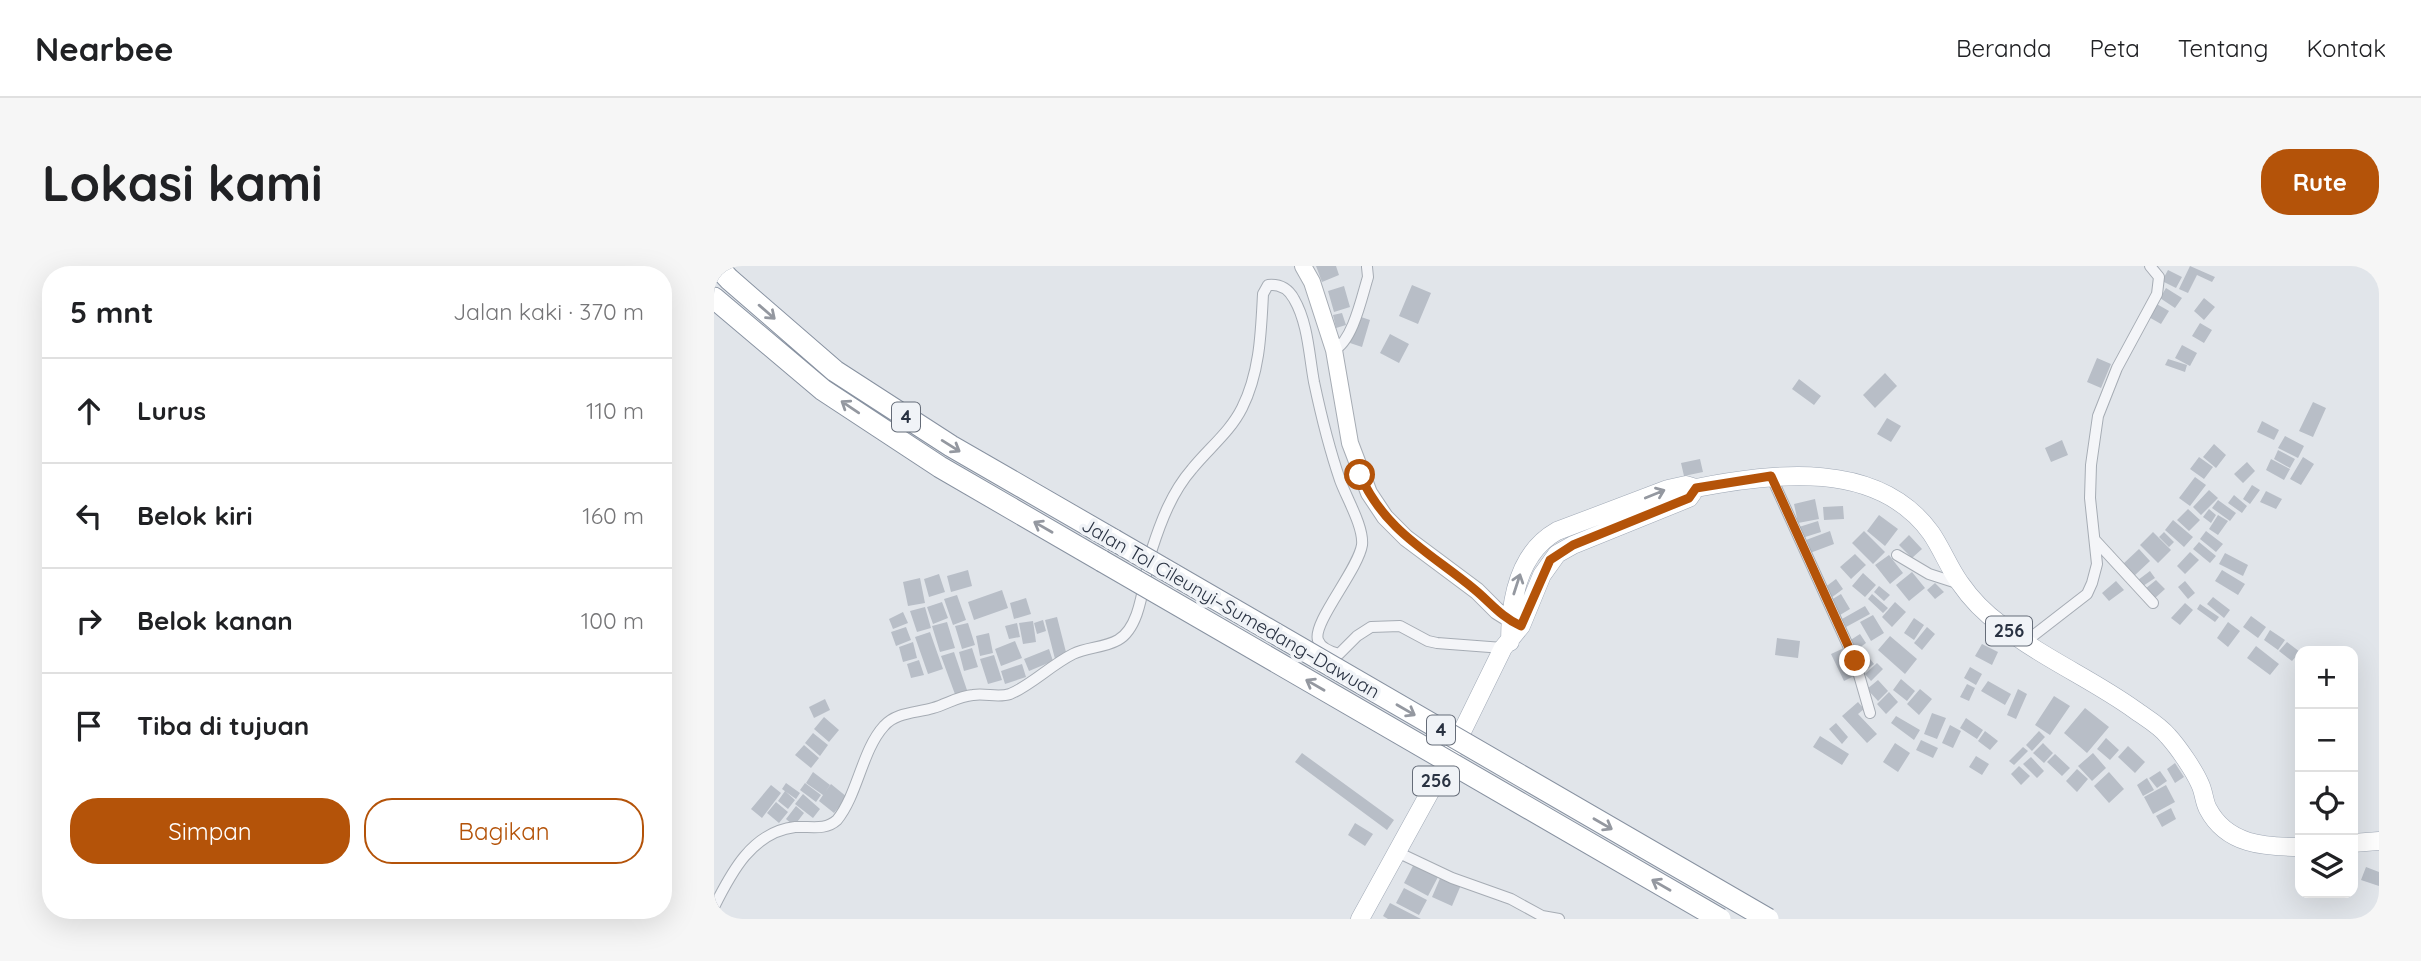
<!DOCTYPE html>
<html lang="id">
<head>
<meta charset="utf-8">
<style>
  body { margin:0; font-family:Quicksand,sans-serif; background:#f6f6f6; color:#202124 }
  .controls { position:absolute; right:21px; bottom:21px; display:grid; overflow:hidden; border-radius:14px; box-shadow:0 7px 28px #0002 }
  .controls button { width:63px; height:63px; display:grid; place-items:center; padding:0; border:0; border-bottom:2px solid #e0e0e0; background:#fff; color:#202124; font:35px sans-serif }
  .stop { position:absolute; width:21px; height:21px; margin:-16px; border:5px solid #b45309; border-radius:50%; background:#fff }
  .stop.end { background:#b45309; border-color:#fff; box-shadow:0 2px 7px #0008 }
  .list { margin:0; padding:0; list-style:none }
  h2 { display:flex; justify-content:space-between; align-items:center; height:91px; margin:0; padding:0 28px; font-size:30px }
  h2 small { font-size:23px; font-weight:400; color:#757577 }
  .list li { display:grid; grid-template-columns:46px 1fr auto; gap:21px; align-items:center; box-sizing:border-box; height:105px; padding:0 28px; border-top:2px solid #e0e0e0 }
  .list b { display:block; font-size:26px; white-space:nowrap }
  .list em { font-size:23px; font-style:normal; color:#757577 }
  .actions { display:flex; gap:14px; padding:21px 28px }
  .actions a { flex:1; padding:16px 0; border:2px solid #b45309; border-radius:28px; text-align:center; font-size:24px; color:#b45309 }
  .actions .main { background:#b45309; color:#fff }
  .icon { flex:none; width:38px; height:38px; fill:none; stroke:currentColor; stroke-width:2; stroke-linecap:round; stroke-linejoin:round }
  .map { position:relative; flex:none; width:1665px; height:653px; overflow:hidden; border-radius:28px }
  header { display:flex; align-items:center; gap:42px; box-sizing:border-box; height:98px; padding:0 35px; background:#fff; border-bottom:2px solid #e0e0e0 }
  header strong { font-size:33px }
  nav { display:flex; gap:38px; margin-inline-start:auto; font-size:24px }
  .intro { display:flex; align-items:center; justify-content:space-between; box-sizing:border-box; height:168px; padding:0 42px }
  h1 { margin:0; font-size:49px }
  .button { padding:18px 32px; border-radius:28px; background:#b45309; color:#fff; font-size:24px; font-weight:700 }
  main { display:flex; gap:42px; padding:0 42px }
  aside { flex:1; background:#fff; border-radius:28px; box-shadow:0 7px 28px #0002 }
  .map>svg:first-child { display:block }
  .building { fill:#b8bec7 }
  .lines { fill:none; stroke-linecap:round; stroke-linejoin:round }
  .street-casing { stroke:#a6acb4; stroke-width:12 }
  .secondary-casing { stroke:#a6acb4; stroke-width:18 }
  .primary-casing { stroke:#a0a9b6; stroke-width:19 }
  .highway-casing { stroke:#8892a1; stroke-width:23 }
  .street { stroke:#f4f5f8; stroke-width:10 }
  .secondary { stroke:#fff; stroke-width:16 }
  .primary { stroke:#fff; stroke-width:18 }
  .highway { stroke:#fff; stroke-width:21 }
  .highway-bridge-casing { stroke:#8892a1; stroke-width:23; stroke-linecap:butt }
  .highway-bridge { stroke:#fff; stroke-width:21 }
  .oneway { stroke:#9498a0 }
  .route { stroke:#b45309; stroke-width:9 }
  .labels { text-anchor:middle; stroke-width:7; stroke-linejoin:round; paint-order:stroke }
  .shield { fill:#f0f3f7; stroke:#656c78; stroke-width:2 }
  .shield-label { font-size:18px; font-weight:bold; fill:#293242 }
  .street-label { font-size:19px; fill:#293242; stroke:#f0f3f7 }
</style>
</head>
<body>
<header>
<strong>Nearbee</strong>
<nav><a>Beranda</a><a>Peta</a><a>Tentang</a><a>Kontak</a></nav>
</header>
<div class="intro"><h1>Lokasi kami</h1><a class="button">Rute</a></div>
<main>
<aside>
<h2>5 mnt<small>Jalan kaki · 370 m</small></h2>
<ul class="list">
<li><svg class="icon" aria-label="ahead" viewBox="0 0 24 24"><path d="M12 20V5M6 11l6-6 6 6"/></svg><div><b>Lurus</b></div><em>110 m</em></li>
<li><svg class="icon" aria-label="left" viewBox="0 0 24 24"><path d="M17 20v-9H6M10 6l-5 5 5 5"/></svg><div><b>Belok kiri</b></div><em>160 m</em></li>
<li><svg class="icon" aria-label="right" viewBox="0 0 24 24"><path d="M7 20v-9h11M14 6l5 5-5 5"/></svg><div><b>Belok kanan</b></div><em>100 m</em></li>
<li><svg class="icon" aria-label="arrive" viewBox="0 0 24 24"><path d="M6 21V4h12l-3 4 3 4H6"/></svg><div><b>Tiba di tujuan</b></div></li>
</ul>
<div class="actions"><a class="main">Simpan</a><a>Bagikan</a></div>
</aside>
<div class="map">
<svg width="1665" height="653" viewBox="0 0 1665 653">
  <rect width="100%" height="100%" fill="#e1e5ea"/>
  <path class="building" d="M602,0H622L625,9L608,16Z
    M1476,0L1501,11L1498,16L1483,9L1474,27L1465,23Z
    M1454,4L1468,11L1462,22L1448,15Z
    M698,19L717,27L704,58L685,50Z
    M630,20L636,41L620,46L614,25Z
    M1452,22L1468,32L1461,42L1446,32Z
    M1490,32L1501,41L1490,54L1480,45Z
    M1441,37L1455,45L1447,58L1433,50Z
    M628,47L632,59L622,62L619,49Z
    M644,50L656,54L648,81L636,77Z
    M1486,57L1498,64L1490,77L1478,70Z
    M676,68L695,78L685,97L666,87Z
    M1468,79L1483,87L1476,100L1461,92Z
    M1383,92L1397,98L1387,122L1373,116Z
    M1454,93L1473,99L1471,106L1451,99Z
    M1171,107L1183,120L1161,142L1149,129Z
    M1085,113L1107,130L1100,139L1078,123Z
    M1599,136L1612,142L1599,171L1585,165Z
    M1173,152L1187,160L1177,176L1163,168Z
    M1548,155L1565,164L1560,174L1543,166Z
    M1571,170L1590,180L1584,192L1564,182Z
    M1348,174L1354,189L1337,196L1331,182Z
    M1500,178L1512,189L1502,202L1489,191Z
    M1564,184L1581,193L1576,202L1560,193Z
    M1485,191L1499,201L1490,213L1476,203Z
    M1589,191L1600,198L1587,219L1576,213Z
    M986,193L989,206L970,210L967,197Z
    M1557,193L1576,203L1570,214L1552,204Z
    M1533,196L1541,205L1529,217L1520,208Z
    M1481,211L1492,219L1476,240L1465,232Z
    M1538,219L1546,224L1536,238L1529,233Z
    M1495,224L1504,232L1487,249L1479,241Z
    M1552,225L1568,233L1562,243L1546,236Z
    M1520,229L1533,240L1528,247L1514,237Z
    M1101,233L1105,253L1084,257L1080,238Z
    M1504,234L1522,247L1516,255L1498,242Z
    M1129,240L1130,253L1110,254L1109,241Z
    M1474,243L1486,254L1475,265L1463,254Z
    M1495,243L1502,249L1497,257L1489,251Z
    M1165,249L1184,263L1171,280L1153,265Z
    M1504,249L1514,255L1504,269L1495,263Z
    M1459,254L1479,271L1470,281L1451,264Z
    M1104,255L1107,266L1088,272L1085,261Z
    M1116,265L1120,278L1096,287L1092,274Z
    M1150,265L1171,286L1159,298L1138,277Z
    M1492,265L1509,278L1502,286L1486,273Z
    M1439,266L1457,284L1444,297L1426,279Z
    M1450,266L1460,276L1455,281L1445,271Z
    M1195,269L1208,283L1198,292L1185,279Z
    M1485,276L1502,290L1496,297L1479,283Z
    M1425,283L1436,295L1420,310L1409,298Z
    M1476,286L1485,294L1471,308L1463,300Z
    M1511,287L1534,299L1529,310L1505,298Z
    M1141,288L1152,299L1137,313L1126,301Z
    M1175,289L1189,307L1176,318L1161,299Z
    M254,304L258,320L237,326L233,310Z
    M1508,304L1531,318L1524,329L1501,315Z
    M1436,305L1441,312L1429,320L1424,314Z
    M1198,306L1211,322L1195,335L1182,319Z
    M1149,307L1162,319L1151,331L1138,320Z
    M225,308L231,326L215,331L210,313Z
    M206,312L211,337L194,340L189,316Z
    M1122,313L1129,323L1117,332L1110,322Z
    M1442,314L1451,323L1440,333L1431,323Z
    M1402,315L1410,324L1395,335L1388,327Z
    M1471,315L1481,327L1474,333L1464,321Z
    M1221,317L1230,326L1221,333L1213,324Z
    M1165,320L1176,329L1170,335L1160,326Z
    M288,324L294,342L260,354L254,336Z
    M1127,328L1136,343L1126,349L1117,334Z
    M1158,328L1174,342L1169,347L1154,333Z
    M243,329L252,354L239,359L230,333Z
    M1499,331L1516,344L1510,352L1493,338Z
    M312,332L317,348L300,353L296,337Z
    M228,336L234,352L219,358L213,341Z
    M1181,336L1192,346L1178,361L1168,351Z
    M1471,337L1479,344L1466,359L1457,352Z
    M1486,338L1505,351L1501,356L1483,343Z
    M1151,340L1156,348L1132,361L1128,353Z
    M211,341L217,362L203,366L196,345Z
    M189,346L194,357L179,363L175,353Z
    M1159,349L1170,367L1157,375L1146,356Z
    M1537,350L1552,361L1544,372L1529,361Z
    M343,351L353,390L341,393L331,354Z
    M1200,352L1210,359L1200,374L1190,367Z
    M329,354L332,365L323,368L320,357Z
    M319,355L322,376L309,378L305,357Z
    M233,356L241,382L226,386L218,360Z
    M1514,356L1526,365L1514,381L1503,372Z
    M254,357L261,379L248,383L241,360Z
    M303,357L306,371L295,373L291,360Z
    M192,361L197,374L182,380L177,366Z
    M1213,361L1221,368L1208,384L1200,377Z
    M1556,364L1571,374L1564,384L1550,374Z
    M216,366L229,403L214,408L201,371Z
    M275,367L279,387L266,390L262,370Z
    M1146,368L1152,377L1141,385L1135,375Z
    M1176,370L1203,393L1191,408L1164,384Z
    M1063,372L1086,375L1084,392L1061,389Z
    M301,375L308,392L287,400L281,383Z
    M199,376L203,392L189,396L185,381Z
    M1573,376L1586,386L1578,395L1565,385Z
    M1268,378L1284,386L1278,399L1261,390Z
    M1542,380L1565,398L1556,409L1533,392Z
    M258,382L264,401L250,405L245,386Z
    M1130,382L1142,409L1130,415L1117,388Z
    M335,383L339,395L315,405L310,393Z
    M1149,384L1160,398L1152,404L1142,389Z
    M240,386L254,427L242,431L227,390Z
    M280,389L288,414L274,418L266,393Z
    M205,394L210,409L197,412L193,398Z
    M1163,397L1169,403L1157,415L1151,408Z
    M308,398L312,411L291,418L287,405Z
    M1256,401L1268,408L1262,419L1250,412Z
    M1187,413L1201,425L1193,435L1179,424Z
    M1164,414L1174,425L1164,435L1153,423Z
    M1274,415L1297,428L1291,439L1267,425Z
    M1253,418L1261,422L1255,435L1246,431Z
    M1206,423L1218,433L1205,449L1193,438Z
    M1304,423L1313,428L1302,453L1293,449Z
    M1175,426L1184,436L1172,448L1163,438Z
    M1340,430L1356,440L1336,469L1321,459Z
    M111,433L116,444L100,452L95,441Z
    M1144,436L1150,443L1144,448L1163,468L1153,477L1128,450Z
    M1371,442L1395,461L1373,487L1350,467Z
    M1218,447L1232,452L1223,473L1210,468Z
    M1182,450L1206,464L1200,474L1177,457Z
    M110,451L125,464L115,476L100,463Z
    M1252,452L1269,464L1263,473L1246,462Z
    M1122,457L1134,471L1128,478L1115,463Z
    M1236,459L1247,465L1239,482L1228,477Z
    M1271,465L1284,475L1276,484L1264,475Z
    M1325,465L1331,471L1318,485L1312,479Z
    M99,467L114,479L106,490L91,477Z
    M1106,470L1135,488L1128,499L1099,481Z
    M1392,472L1405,484L1396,494L1383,483Z
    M1207,474L1224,482L1219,492L1202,484Z
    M1181,477L1196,487L1184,506L1169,496Z
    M1329,477L1339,487L1330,497L1319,487Z
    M90,479L105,492L97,502L81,489Z
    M1414,480L1431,496L1421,507L1404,491Z
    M1309,481L1314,485L1300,499L1295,495Z
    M588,487L680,554L673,564L581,496Z
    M1379,487L1392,502L1378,515L1364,500Z
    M1341,488L1356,502L1348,510L1333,496Z
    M1262,490L1275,498L1268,509L1255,501Z
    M1317,491L1330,505L1323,512L1309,498Z
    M1461,497L1470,511L1461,517L1453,503Z
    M1305,500L1316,510L1307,519L1297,508Z
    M1363,503L1374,513L1363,526L1352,515Z
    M1446,505L1453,515L1443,522L1435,512Z
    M99,506L116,519L111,526L117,518L133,531L120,547L105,535L109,529L92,517Z
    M1395,506L1410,523L1395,537L1380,520Z
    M1433,512L1440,524L1429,530L1423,519Z
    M72,517L86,527L82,533L68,523Z
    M91,517L107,529L102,536L86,524Z
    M57,519L67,527L48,552L37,543Z
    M1452,519L1461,536L1439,548L1430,531Z
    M71,525L81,534L74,543L64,535Z
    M89,528L106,543L99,552L81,538Z
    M62,536L74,546L65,557L53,547Z
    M82,540L90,547L80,560L72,553Z
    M1457,542L1462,553L1448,561L1442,550Z
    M641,557L659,568L651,580L634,569Z
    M700,598L724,611L714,630L690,617Z
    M1652,601L1665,606V620L1647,614Z
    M727,610L747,619L738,640L718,631Z
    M690,622L713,634L705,649L682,637Z
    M676,637L707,653H674L669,650Z"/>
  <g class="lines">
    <defs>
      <path id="street" d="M620,84C639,75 648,30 654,11L653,1
        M1057,210L1141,395L1156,447
        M1381,274L1439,337
        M1183,289L1215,308L1246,318
        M1311,376L1373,328L1378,317L1383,298L1376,232L1377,199L1384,150L1403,102L1443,28L1445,11L1436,0
        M683,586L738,612L797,633L828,650L845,653
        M0,641C17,607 38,566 81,561C96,560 111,565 123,554C144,528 148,484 170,460C182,446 203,447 219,442C233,438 245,430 259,429C272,427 284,432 296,428C316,420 337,399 359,388C373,381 390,382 404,374C429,360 429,310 438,283C447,255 458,226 478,203C495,182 516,166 528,142C546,106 547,66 549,28L554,19C565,18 574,22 580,33C594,57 595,89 600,116C607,149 615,182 626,214C632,231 650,261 648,279C644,304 598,357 604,374C607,383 617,386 625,388L643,370L657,361L686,360L714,375L723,377L789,382"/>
      <path id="secondary" d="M589,0L598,16L620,84L636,177L655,227L671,251L692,272L763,325L783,345L807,360"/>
      <path id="primary" d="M796,376C796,336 804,287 843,265L954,223L972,219L982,222C1059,207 1164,193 1217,267C1228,283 1235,302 1246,317C1257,333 1272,348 1287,359C1328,392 1378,413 1421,444C1432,452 1445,459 1454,470C1464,481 1480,504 1486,518C1490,526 1490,536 1494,543C1513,579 1551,581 1586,581
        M1639,577L1665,575
        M646,653L738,486L789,382L807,360L828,309L843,288L859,279L975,232L982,222"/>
      <path id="highway" d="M3,0L15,13L121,105L237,180L400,274
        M0,32L109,124L226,201L388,295"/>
    </defs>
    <use href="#street" class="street-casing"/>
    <use href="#secondary" class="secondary-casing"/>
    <use href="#primary" class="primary-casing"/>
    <use href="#highway" class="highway-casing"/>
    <use href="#street" class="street"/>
    <use href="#secondary" class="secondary"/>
    <use href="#primary" class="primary"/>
    <use href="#highway" class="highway"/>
    <defs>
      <path id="highway-bridge" d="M400,274L1054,653
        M388,295L1006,653"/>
    </defs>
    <use href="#highway-bridge" class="highway-bridge-casing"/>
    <use href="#highway-bridge" class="highway-bridge"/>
  </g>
  <defs><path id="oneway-shaft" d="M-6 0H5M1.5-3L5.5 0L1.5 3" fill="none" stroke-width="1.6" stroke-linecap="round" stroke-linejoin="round" transform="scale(1.75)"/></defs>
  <g class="oneway">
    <use href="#oneway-shaft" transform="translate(53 46) rotate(41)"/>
    <use href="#oneway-shaft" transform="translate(136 141) rotate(-146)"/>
    <use href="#oneway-shaft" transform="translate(237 180) rotate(32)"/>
    <use href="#oneway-shaft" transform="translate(941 228) rotate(-22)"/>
    <use href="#oneway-shaft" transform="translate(329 261) rotate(-150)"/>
    <use href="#oneway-shaft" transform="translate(803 318) rotate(-72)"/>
    <use href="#oneway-shaft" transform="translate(601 419) rotate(-150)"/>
    <use href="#oneway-shaft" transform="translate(692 444) rotate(30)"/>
    <use href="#oneway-shaft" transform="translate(889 558) rotate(30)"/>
    <use href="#oneway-shaft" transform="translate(947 619) rotate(-150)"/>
  </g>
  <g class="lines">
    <path class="route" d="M646,209C671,265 715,286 760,323C776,336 787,351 807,360L836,294L859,279L975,232L982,222L1057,210L1141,395"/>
  </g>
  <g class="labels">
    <g class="shield">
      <rect x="178" y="136.5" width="28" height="29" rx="5"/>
      <rect x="1272" y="350.5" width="46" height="29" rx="5"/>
      <rect x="713" y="449.5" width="28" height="29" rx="5"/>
      <rect x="699" y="500.5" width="46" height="29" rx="5"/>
    </g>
    <g class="shield-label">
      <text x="192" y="157">4</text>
      <text x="1295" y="371">256</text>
      <text x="727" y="470">4</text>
      <text x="722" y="521">256</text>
    </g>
    <g class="street-label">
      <text transform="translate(517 342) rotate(30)" y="7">Jalan Tol Cileunyi–Sumedang–Dawuan</text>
    </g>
  </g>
</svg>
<div class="controls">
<button>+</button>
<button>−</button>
<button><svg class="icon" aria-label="locate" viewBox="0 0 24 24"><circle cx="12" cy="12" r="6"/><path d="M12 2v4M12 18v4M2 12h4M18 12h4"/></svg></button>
<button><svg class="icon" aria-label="layers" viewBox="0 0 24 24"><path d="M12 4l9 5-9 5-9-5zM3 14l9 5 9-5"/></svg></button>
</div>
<div class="stop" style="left:646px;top:209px"></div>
<div class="stop end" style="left:1141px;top:395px"></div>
</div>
</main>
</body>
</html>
